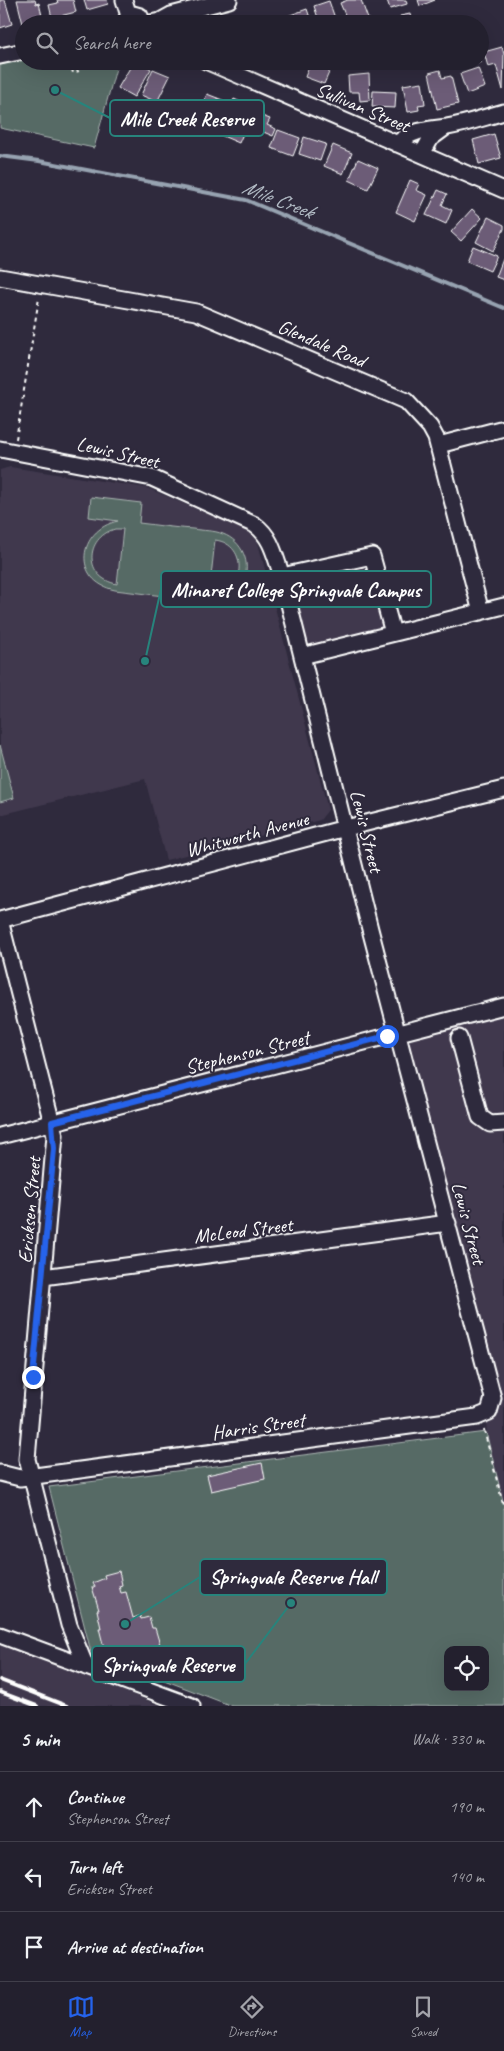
<!DOCTYPE html>
<html lang="en">
<head>
<meta charset="utf-8">
<style>
  body { margin:0; font-family:Caveat,sans-serif; background:#2b2836; color:#f1f3f6 }
  .controls { position:absolute; right:15px; bottom:15px; display:grid; overflow:hidden; border-radius:10px; box-shadow:0 5px 20px #0002 }
  .controls button { width:45px; height:45px; display:grid; place-items:center; padding:0; border:0; border-bottom:1px solid #403e4a; background:#23202e; color:#f1f3f6; font:25px sans-serif }
  .stop { position:absolute; width:15px; height:15px; margin:-11px; border:4px solid #2563eb; border-radius:50%; background:#fff }
  .stop.end { background:#2563eb; border-color:#fff; box-shadow:0 1px 5px #0008 }
  .list { margin:0; padding:0; list-style:none }
  h2 { display:flex; justify-content:space-between; align-items:center; height:65px; margin:0; padding:0 20px; font-size:21px }
  h2 small { font-size:16px; font-weight:400; color:#a3a3aa }
  .list li { display:grid; grid-template-columns:32px 1fr auto; gap:15px; align-items:center; box-sizing:border-box; height:70px; padding:0 20px; border-top:1px solid #403e4a }
  .list b { display:block; font-size:19px; white-space:nowrap }
  .list p { margin:0; font-size:16px; white-space:nowrap; color:#a3a3aa }
  .list em { font-size:16px; font-style:normal; color:#a3a3aa }
  .icon { flex:none; width:28px; height:28px; fill:none; stroke:currentColor; stroke-width:2; stroke-linecap:round; stroke-linejoin:round }
  .map { position:relative; flex:none; width:504px; height:1706px; overflow:hidden }
  .search { position:absolute; background:#23202e; box-shadow:0 5px 20px #0002; left:15px; right:15px; top:15px; height:55px; display:flex; align-items:center; gap:12px; box-sizing:border-box; padding:0 18px; border-radius:28px; color:#a3a3aa; font-size:19px }
  .sheet { height:275px; background:#23202e }
  nav { display:flex; justify-content:space-around; align-items:center; box-sizing:border-box; height:70px; border-top:1px solid #403e4a; background:#23202e; font-size:14px; color:#a3a3aa }
  nav a { display:grid; justify-items:center; gap:2px }
  nav .on { color:#2563eb }
  .map>svg:first-child { display:block }
  .built { fill:#41394e }
  .green { fill:#566b65; stroke:#aab5b2; fill-rule:evenodd }
  .lines { fill:none; stroke-linecap:round; stroke-linejoin:round }
  .stream { stroke:#97a3b1; stroke-width:4 }
  .building { fill:#6c5c77; stroke:#fff }
  .minor-casing { stroke:#fff; stroke-width:19 }
  .path { stroke:#fff; stroke-width:2; stroke-dasharray:4 4; stroke-linecap:butt }
  .minor { stroke:#2f2a3d; stroke-width:15 }
  .rail { stroke:#fff; stroke-width:4 }
  .route { stroke:#2563eb; stroke-width:6 }
  .labels { text-anchor:middle; stroke-width:4; stroke-linejoin:round; paint-order:stroke }
  .street-label { font-size:20px; fill:#fff; stroke:#2f2a3d }
  .water-label { font-size:21px; font-style:italic; fill:#b1bac4; stroke:#2f2a3d }
  .leader { fill:none; stroke:#27847c; stroke-width:2 }
  .callout-dot { fill:#27847c; stroke:#2f2a3d; stroke-width:2 }
  .callout { fill:#2f2a3d; stroke:#27847c; stroke-width:2 }
  .callout-label { font-size:21px; text-anchor:middle; font-weight:bold; fill:#fff }
</style>
</head>
<body>
<div class="map">
<svg width="504" height="1706" viewBox="0 0 504 1706">
  <rect width="100%" height="100%" fill="#2f2a3d"/>
  <filter id="ink" filterUnits="userSpaceOnUse"><feTurbulence type="fractalNoise" baseFrequency=".02" numOctaves="2"/><feDisplacementMap in="SourceGraphic" scale="10" xChannelSelector="R" yChannelSelector="G"/><feConvolveMatrix kernelMatrix="1 2 1 2 8 2 1 2 1" color-interpolation-filters="sRGB"/></filter>
  <g filter="url(#ink)">
    <path class="built" d="M10,467L147,488L254,534L258,543L328,810L320,820L166,860L145,779L0,815V470Z
      M377,548L397,626L314,646L308,642L287,570Z
      M504,998V1505L487,1433L484,1395L388,1029Z
      M0,1638L160,1706H0Z"/>
    <path class="green" d="M24,59V61H118L94,148L0,128V65Z
      M91,497L141,503L139,523C157,525 175,528 193,529C203,531 214,530 223,534C242,541 252,563 243,582C237,594 225,600 212,602L115,590C72,581 77,530 118,521L89,517ZM115,529H123L117,584C84,578 84,538 115,529ZM215,540C250,544 246,596 209,595Z
      M0,745L14,798L0,802Z
      M486,1432L504,1505V1706H232L91,1652L49,1487ZM448,1650H485V1687H448Z"/>
    <g class="lines">
      <path class="stream" d="M0,156L39,161L246,200L504,308"/>
    </g>
    <path class="building" d="M0,0H5L12,24L0,28Z
      M17,0H35L36,4L39,3L43,20L23,24Z
      M57,0H73L76,12L52,18L49,5L58,3Z
      M84,0H107L108,4L87,10Z
      M348,0H361L368,19L356,24H349L340,3Z
      M387,0H406L407,4L390,9Z
      M418,0H435L420,6Z
      M329,1L337,24H320L314,6Z
      M307,9L312,24H284L282,18Z
      M410,14L412,24H397L402,23L400,16Z
      M436,18L438,24H420Z
      M502,47L504,54L503,90L496,65L488,67L484,52Z
      M134,61H138L151,69L134,97L118,88Z
      M311,61H334L324,84L305,77Z
      M464,61H480L481,62L466,68Z
      M478,68L485,87L467,94L460,74Z
      M153,69L170,76L157,102L141,95Z
      M440,70L442,78L451,76L458,104L437,109L429,73Z
      M369,74L370,100L360,101L359,92H349L348,76Z
      M422,82L425,104L418,105L419,110L408,112L403,85Z
      M373,91L396,92L395,108L372,107Z
      M207,94L225,101L216,124L198,118Z
      M234,99L254,108L239,143L218,134Z
      M259,115L270,119L267,125L276,129L273,136L254,128Z
      M278,130L300,138L293,156L271,148Z
      M494,134L501,158L479,164L473,140Z
      M304,137L326,144L320,161L299,154Z
      M333,145L352,153L343,174L324,166Z
      M358,159L378,168L368,189L349,180Z
      M410,180L419,184L416,190L427,195L415,221L396,212Z
      M438,190L447,194L442,205L452,210L446,224L426,215Z
      M472,209L482,218L461,241L451,232Z
      M488,217L504,225V229L493,251L476,242Z
      M473,246L497,256L490,271L467,261Z
      M503,259H504V280L496,277Z
      M262,1463L265,1479L211,1491L207,1475Z
      M119,1571L122,1585L119,1586L121,1593L126,1592L133,1618L140,1616L141,1619L149,1617L152,1628H155L161,1648L158,1650L161,1661L135,1669L101,1658V1648H104L99,1628H101L97,1610H99L92,1587H95L93,1583L105,1578L104,1575Z"/>
    <g class="lines">
      <defs>
        <path id="minor" d="M124,0L129,16
          M125,24L127,18L133,14L140,16L143,24
          M145,24L160,21L171,15L229,0
          M0,56L24,51
          M206,61L504,190
          M397,144C411,130 429,129 447,127C466,124 485,117 504,112
          M422,154L431,138L446,127
          M0,277L196,312L406,401L430,427L436,438L481,612
          M439,445L504,428
          M0,449L152,478L255,525C272,537 275,557 282,576L370,929L493,1398L489,1412L477,1417L20,1478L0,1473
          M282,576L372,556L393,633
          M302,656L504,606
          M0,920L55,1135L27,1459L69,1625L86,1667
          M0,920L334,831L504,789
          M459,1038L480,1117L490,1124L504,1123
          M0,1136L504,1006
          M43,1277L448,1223
          M0,1635L192,1706"/>
      </defs>
      <use href="#minor" class="minor-casing"/>
      <path class="path" d="M70,61L73,73L79,71
        M16,439L39,298
        M484,1430L504,1508"/>
      <use href="#minor" class="minor"/>
      <path class="rail" d="M0,1680L67,1706
        M0,1692L37,1706"/>
    </g>
  </g>
  <g class="lines" filter="url(#ink)">
    <path class="route" d="M33,1377L54,1149L52,1122L387,1036"/>
  </g>
  <g class="labels">
    <g class="street-label">
      <text transform="translate(363 107) rotate(23)" y="7">Sullivan Street</text>
      <text transform="translate(322 343) rotate(23)" y="7">Glendale Road</text>
      <text transform="translate(118 452) rotate(13)" y="7">Lewis Street</text>
      <text transform="translate(367 831) rotate(76)" y="7">Lewis Street</text>
      <text transform="translate(247 834) rotate(-15)" y="7">Whitworth Avenue</text>
      <text transform="translate(247 1052) rotate(-14)" y="7">Stephenson Street</text>
      <text transform="translate(29 1210) rotate(-85)" y="7">Ericksen Street</text>
      <text transform="translate(469 1223) rotate(75)" y="7">Lewis Street</text>
      <text transform="translate(243 1230) rotate(-7)" y="7">McLeod Street</text>
      <text transform="translate(258 1426) rotate(-8)" y="7">Harris Street</text>
    </g>
    <g class="water-label">
      <text transform="translate(278 199) rotate(21)" y="7">Mile Creek</text>
    </g>
  </g>
  <path class="leader" d="M55 90L110 118M145 661L161 589M125 1624L200 1577M291 1603L245 1664"/>
  <g class="callout-dot">
    <circle cx="55" cy="90" r="5"/>
    <circle cx="145" cy="661" r="5"/>
    <circle cx="125" cy="1624" r="5"/>
    <circle cx="291" cy="1603" r="5"/>
  </g>
  <g class="callout">
    <rect x="110" y="100" width="154" height="36" rx="5"/>
    <rect x="161" y="571" width="270" height="36" rx="5"/>
    <rect x="200" y="1559" width="187" height="36" rx="5"/>
    <rect x="92" y="1646" width="153" height="36" rx="5"/>
  </g>
  <g class="callout-label">
    <text x="187" y="126">Mile Creek Reserve</text>
    <text x="296" y="597">Minaret College Springvale Campus</text>
    <text x="293" y="1584">Springvale Reserve Hall</text>
    <text x="168" y="1672">Springvale Reserve</text>
  </g>
</svg>
<div class="controls">
<button><svg class="icon" aria-label="locate" viewBox="0 0 24 24"><circle cx="12" cy="12" r="6"/><path d="M12 2v4M12 18v4M2 12h4M18 12h4"/></svg></button>
</div>
<div class="stop" style="left:387px;top:1036px"></div>
<div class="stop end" style="left:33px;top:1377px"></div>
<div class="search"><svg class="icon" aria-label="search" viewBox="0 0 24 24"><circle cx="10" cy="10" r="6"/><path d="M15 15l6 6"/></svg>Search here</div>
</div>
<section class="sheet">
<h2>5 min<small>Walk · 330 m</small></h2>
<ul class="list">
<li><svg class="icon" aria-label="ahead" viewBox="0 0 24 24"><path d="M12 20V5M6 11l6-6 6 6"/></svg><div><b>Continue</b><p>Stephenson Street</p></div><em>190 m</em></li>
<li><svg class="icon" aria-label="left" viewBox="0 0 24 24"><path d="M17 20v-9H6M10 6l-5 5 5 5"/></svg><div><b>Turn left</b><p>Ericksen Street</p></div><em>140 m</em></li>
<li><svg class="icon" aria-label="arrive" viewBox="0 0 24 24"><path d="M6 21V4h12l-3 4 3 4H6"/></svg><div><b>Arrive at destination</b></div></li>
</ul>
</section>
<nav>
<a class="on"><svg class="icon" aria-label="map" viewBox="0 0 24 24"><path d="M3 6l6-2 6 2 6-2v14l-6 2-6-2-6 2zM9 4v14M15 6v14"/></svg>Map</a>
<a><svg class="icon" aria-label="directions" viewBox="0 0 24 24"><path d="M12 3l9 9-9 9-9-9zM9 14v-3h6M13 9l2 2-2 2"/></svg>Directions</a>
<a><svg class="icon" aria-label="saved" viewBox="0 0 24 24"><path d="M7 4h10v16l-5-4-5 4z"/></svg>Saved</a>
</nav>
</body>
</html>
